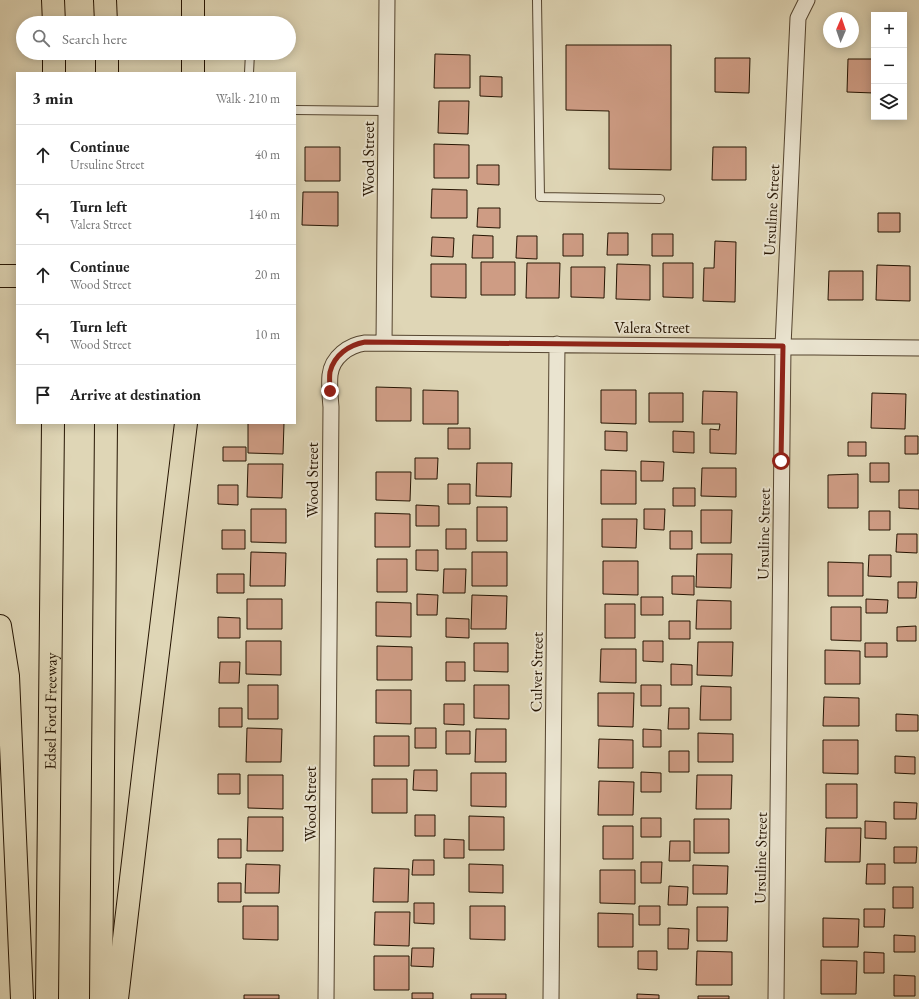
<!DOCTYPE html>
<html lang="en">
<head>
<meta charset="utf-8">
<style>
  body { margin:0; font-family:"EB Garamond",serif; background:#f6f6f6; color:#222 }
  .controls { position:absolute; right:12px; top:12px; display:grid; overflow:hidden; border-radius:0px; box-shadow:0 2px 10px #0003 }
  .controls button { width:36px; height:36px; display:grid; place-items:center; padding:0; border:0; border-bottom:1px solid #e0e0e0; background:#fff; color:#222; font:20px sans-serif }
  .compass { position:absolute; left:823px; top:12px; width:36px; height:36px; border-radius:50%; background:#fff; box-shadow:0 2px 10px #0003; rotate:2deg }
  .stop { position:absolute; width:12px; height:12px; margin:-9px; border:3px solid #8f2418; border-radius:50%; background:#fff }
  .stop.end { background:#8f2418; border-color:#fff; box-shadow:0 1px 4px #0008 }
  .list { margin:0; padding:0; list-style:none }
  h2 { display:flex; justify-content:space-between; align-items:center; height:52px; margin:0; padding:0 16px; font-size:17px }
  h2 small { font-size:13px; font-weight:400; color:#767676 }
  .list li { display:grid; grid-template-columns:26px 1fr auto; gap:12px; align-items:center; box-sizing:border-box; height:60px; padding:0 16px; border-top:1px solid #e0e0e0 }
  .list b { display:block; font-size:15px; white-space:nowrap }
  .list p { margin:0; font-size:13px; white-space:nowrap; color:#767676 }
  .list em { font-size:13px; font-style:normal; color:#767676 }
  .icon { flex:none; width:22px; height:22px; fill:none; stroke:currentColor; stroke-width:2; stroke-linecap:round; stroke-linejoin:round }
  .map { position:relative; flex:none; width:919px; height:999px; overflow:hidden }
  .search { position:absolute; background:#fff; box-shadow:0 2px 10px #0003; left:16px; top:16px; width:280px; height:44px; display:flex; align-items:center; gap:10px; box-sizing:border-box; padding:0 14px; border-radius:22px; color:#767676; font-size:15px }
  .panel { position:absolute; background:#fff; box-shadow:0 2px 10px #0003; left:16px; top:72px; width:280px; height:352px; border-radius:0px }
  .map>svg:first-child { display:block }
  .building { fill:#ce9c84; stroke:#251402 }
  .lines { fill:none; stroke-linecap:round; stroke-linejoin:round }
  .service-casing { stroke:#54442f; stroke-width:10 }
  .minor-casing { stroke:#54442f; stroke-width:17 }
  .motorway-casing { stroke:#251402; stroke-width:24 }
  .service { stroke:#eae4d0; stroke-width:8 }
  .minor { stroke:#eae4d0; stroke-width:15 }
  .motorway { stroke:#dfd6b6; stroke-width:22 }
  .route { stroke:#8f2418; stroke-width:5 }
  .labels { text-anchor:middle; stroke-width:4; stroke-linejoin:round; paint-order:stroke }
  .street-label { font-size:16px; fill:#251402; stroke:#eae4d0 }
</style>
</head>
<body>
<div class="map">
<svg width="919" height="999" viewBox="0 0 919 999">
  <rect width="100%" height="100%" fill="#dfd6b6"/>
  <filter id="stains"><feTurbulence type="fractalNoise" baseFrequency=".005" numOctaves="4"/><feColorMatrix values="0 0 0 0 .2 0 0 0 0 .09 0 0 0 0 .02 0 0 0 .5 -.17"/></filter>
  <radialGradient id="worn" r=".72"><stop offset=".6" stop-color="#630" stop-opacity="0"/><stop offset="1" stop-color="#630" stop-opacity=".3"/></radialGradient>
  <path class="building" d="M566,45H671V170L609,169V111L566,110Z
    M435,54L470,55V88H434Z
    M715,58H750L749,93L715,92Z
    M848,59H874V93L847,92Z
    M480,76L502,77V97L480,96Z
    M439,101H469L468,134L438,133Z
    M434,144L469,145V178H434Z
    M305,147H340V181H305Z
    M713,147H746V180H712Z
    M477,165H499V185L477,184Z
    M432,189L467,190V218H431Z
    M303,192H338V226L302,225Z
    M478,208H500V228L477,227Z
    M878,213H900V232H878Z
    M608,233H628V255H607Z
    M563,234H583V256H563Z
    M652,234H673V256H652Z
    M473,235L493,236V258H472Z
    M517,236H537V259L516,258Z
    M432,237L454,238L453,257L431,256Z
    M715,241L736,242L735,302L703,301L704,268H714Z
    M481,262H515V295H481Z
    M527,263H560L559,298H526Z
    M663,263H693V298L663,297Z
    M431,264H466V298L431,297Z
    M617,264L650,265V300L616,299Z
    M877,265L910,266V301L876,300Z
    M571,267H605L604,298L571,297Z
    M829,271H863V300H828Z
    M376,387L411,388V421H376Z
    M423,390L458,391V424H423Z
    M601,390H636V424L601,423Z
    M703,391L737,392L736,454L710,453V429L719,430L720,424H702Z
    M649,393H683V422H649Z
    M872,393L906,394L905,429L871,428Z
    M248,423H284L283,454L248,453Z
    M448,428H470V449H448Z
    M605,431L627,432V451L605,450Z
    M673,431L694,432V453L673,452Z
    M905,436H918V454H905Z
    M848,442H866V456H848Z
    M223,447H246V461H223Z
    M415,458H438L437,479H415Z
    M641,461L664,462L663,481H641Z
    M477,463H512L511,497L476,496Z
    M870,463H889V482H870Z
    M248,464H283L282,498L247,497Z
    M702,468H736V497L701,496Z
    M601,470L636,471V504H601Z
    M376,472H411L410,501L376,500Z
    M858,474V508H828V475Z
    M448,484H470V504H448Z
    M218,485H238V505L218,504Z
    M673,488H695V506H673Z
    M899,490H919V509L899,508Z
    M416,505L439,506V526H416Z
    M477,507H507V541H477Z
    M251,509H286V543L251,542Z
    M644,509H665L664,530L644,529Z
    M701,510H732L731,543H701Z
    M869,511H890V530H869Z
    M375,513L410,514V547H375Z
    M602,519H637L636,548L602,547Z
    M446,529H466V549H446Z
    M222,530H245V549H222Z
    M670,531H692V549H670Z
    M897,534H917V553L896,552Z
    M416,550H438V571L416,570Z
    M251,552L286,553L285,586H250Z
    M472,552H507V586H472Z
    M697,554H732L731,588L696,587Z
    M869,555H891V577L868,576Z
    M377,559H407V592H377Z
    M603,561H638V595L603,594Z
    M828,562L863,563V596H828Z
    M444,569H466L465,593H443Z
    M217,574H244V593H217Z
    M672,576H694V595L672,594Z
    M898,582H917L916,598H898Z
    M417,594L438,595L437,615H417Z
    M472,595L507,596L506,629H471Z
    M641,597H663V615H641Z
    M247,599H282V629H247Z
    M866,599L888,600L887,613H866Z
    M697,600L731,601V629H696Z
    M376,602L411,603V637L376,636Z
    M605,604H635V638H605Z
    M831,607H861V641L831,640Z
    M218,617L240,618V638H218Z
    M446,618L469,619V638L446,637Z
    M669,621H690V639H669Z
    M916,626V641H897V627Z
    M246,641H281V675L246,674Z
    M643,641H663V662L643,661Z
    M698,642H733L732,676L697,675Z
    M474,643H508V672L474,671Z
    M865,643H887V657H865Z
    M377,646L412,647V680H377Z
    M601,649H636V683L600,682Z
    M825,650L860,651V684H825Z
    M220,662H240L239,683H219Z
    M446,662H465V681H446Z
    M671,664L692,665V685H671Z
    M248,685H278V719H248Z
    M474,685H509V719L474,718Z
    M641,685H661V706H641Z
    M701,686L731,687V720H700Z
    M376,690H411V724L376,723Z
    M598,693H634L633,727L598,726Z
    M824,697L859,698V726H823Z
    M444,704H464V725L444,724Z
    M219,708H242V727H219Z
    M669,708H689V729H668Z
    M896,714L918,715V731H896Z
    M247,728L282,729L281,762H246Z
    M415,728H436V748H415Z
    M476,729H506V762H475Z
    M643,729L661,730V747H643Z
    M446,731H470V754H446Z
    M698,733L733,734V762H698Z
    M374,736H409V766H374Z
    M599,739L633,740V768H598Z
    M823,740H858V774L823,773Z
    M669,751H689V772H669Z
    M895,756L915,757V774L895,773Z
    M414,770H437V791L413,790Z
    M641,772L661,773V792H641Z
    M471,773H506V807L471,806Z
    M218,774H240V794H218Z
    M248,775H283V809L248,808Z
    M697,775H732L731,809H696Z
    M372,779H407V813H372Z
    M599,781L634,782L633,815H598Z
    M826,784H857V818H826Z
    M894,802L917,803L916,819H894Z
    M415,815H435V836H415Z
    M469,816L504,817V850H469Z
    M248,817H283V851H247Z
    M641,818H661V837H641Z
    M694,819H729V853H694Z
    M865,821L886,822V839L865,838Z
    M603,826H633V859H603Z
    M826,828H861L860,862H825Z
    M218,839H241V858H218Z
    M444,839L464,840V858H444Z
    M670,841H690V861H669Z
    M894,847H917L916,863H894Z
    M413,860H434V875H412Z
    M641,862H662L661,883H641Z
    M246,864L280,865L279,893H245Z
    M469,864L503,865V893L469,892Z
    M867,864H885V884H866Z
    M693,865L728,866L727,894H693Z
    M374,868L409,869L408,902H373Z
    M600,870H635V904L600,903Z
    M218,883H241V902H218Z
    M669,886L688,887L687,905H668Z
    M893,887H913V908H893Z
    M414,903H434V924L414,923Z
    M243,906H278V940L243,939Z
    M470,906H505V940L470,939Z
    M639,906H660V925H639Z
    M697,907H728L727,941H697Z
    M864,909H885L884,927H864Z
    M375,912H410L409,946L374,945Z
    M598,913L633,914V947H598Z
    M823,918L859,919L858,947H823Z
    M668,928L689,929L688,949H668Z
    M894,935L915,936V952H894Z
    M412,948H434L433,967L411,966Z
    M638,951H657V970L638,969Z
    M697,951L732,952V985H696Z
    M864,952L884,953V973H864Z
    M374,956H409V990H374Z
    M821,960L857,961L856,994H821Z
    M894,975L915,976V996H894Z
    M412,993H433V999H412Z
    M471,994H506V999H471Z
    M637,994L659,995V999H637Z
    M244,995H279V999H244Z
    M698,996H729V999H698Z"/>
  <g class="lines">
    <defs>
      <path id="service" d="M537,0L540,197L660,199
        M249,73L250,53
        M295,110L386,111"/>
      <path id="minor" d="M384,343L387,0
        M326,999L331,407C330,396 329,385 330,375C332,357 349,345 365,343L919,348
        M551,999L557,344
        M776,999L783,346L798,18L807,0"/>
      <g id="motorway">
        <path d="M53,0L54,23"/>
        <path d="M105,0L106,23"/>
        <path d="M193,23V0"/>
        <path d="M54,53V73"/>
        <path d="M107,53V73"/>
        <path d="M193,73V53"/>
        <path d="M0,276H17"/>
        <path d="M0,626L8,676L22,999"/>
        <path id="s1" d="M47,999L53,423"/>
        <path d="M101,999L106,423"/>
        <path d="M117,999L145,759L186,423"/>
      </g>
    </defs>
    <use href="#service" class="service-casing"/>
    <use href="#minor" class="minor-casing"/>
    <use href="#motorway" class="motorway-casing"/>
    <use href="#service" class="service"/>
    <use href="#minor" class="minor"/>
    <use href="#motorway" class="motorway"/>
  </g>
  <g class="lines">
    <path class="route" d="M330,391C330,385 329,378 330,372C334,355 349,345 365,342L783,346L781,461"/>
  </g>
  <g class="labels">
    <g class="street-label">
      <text transform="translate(368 159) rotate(-90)" y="6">Wood Street</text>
      <text transform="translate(771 210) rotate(-87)" y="6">Ursuline Street</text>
      <text x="652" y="333">Valera Street</text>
      <text transform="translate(312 480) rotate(-90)" y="6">Wood Street</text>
      <text transform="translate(763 534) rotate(-89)" y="6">Ursuline Street</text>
      <text transform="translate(536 672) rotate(-89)" y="6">Culver Street</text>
      <text dy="6" stroke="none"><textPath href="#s1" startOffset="288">Edsel Ford Freeway</textPath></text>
      <text transform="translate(310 804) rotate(-90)" y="6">Wood Street</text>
      <text transform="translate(760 858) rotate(-89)" y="6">Ursuline Street</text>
    </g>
  </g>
  <rect width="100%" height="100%" filter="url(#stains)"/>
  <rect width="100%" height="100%" fill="url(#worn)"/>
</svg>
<div class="controls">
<button>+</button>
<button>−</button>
<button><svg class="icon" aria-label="layers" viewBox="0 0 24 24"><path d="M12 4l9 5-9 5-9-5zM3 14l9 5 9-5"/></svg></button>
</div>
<svg class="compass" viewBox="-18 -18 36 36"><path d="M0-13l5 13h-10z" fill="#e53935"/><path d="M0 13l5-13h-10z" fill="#767676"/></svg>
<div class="stop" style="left:781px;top:461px"></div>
<div class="stop end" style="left:330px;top:391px"></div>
<div class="search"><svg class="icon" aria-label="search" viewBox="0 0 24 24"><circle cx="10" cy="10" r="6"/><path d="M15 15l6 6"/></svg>Search here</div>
<section class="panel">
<h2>3 min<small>Walk · 210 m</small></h2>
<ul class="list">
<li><svg class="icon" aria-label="ahead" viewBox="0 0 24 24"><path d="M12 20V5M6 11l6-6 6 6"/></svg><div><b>Continue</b><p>Ursuline Street</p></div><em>40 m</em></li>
<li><svg class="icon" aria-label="left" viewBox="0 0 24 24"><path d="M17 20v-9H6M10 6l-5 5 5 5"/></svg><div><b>Turn left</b><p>Valera Street</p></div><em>140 m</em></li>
<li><svg class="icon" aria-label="ahead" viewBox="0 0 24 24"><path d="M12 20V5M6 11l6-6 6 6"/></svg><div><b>Continue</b><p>Wood Street</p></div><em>20 m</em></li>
<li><svg class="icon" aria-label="left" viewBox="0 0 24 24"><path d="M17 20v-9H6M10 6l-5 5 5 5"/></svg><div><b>Turn left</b><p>Wood Street</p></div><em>10 m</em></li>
<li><svg class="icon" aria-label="arrive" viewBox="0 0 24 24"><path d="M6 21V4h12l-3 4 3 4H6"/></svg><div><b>Arrive at destination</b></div></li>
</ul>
</section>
</div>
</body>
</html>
